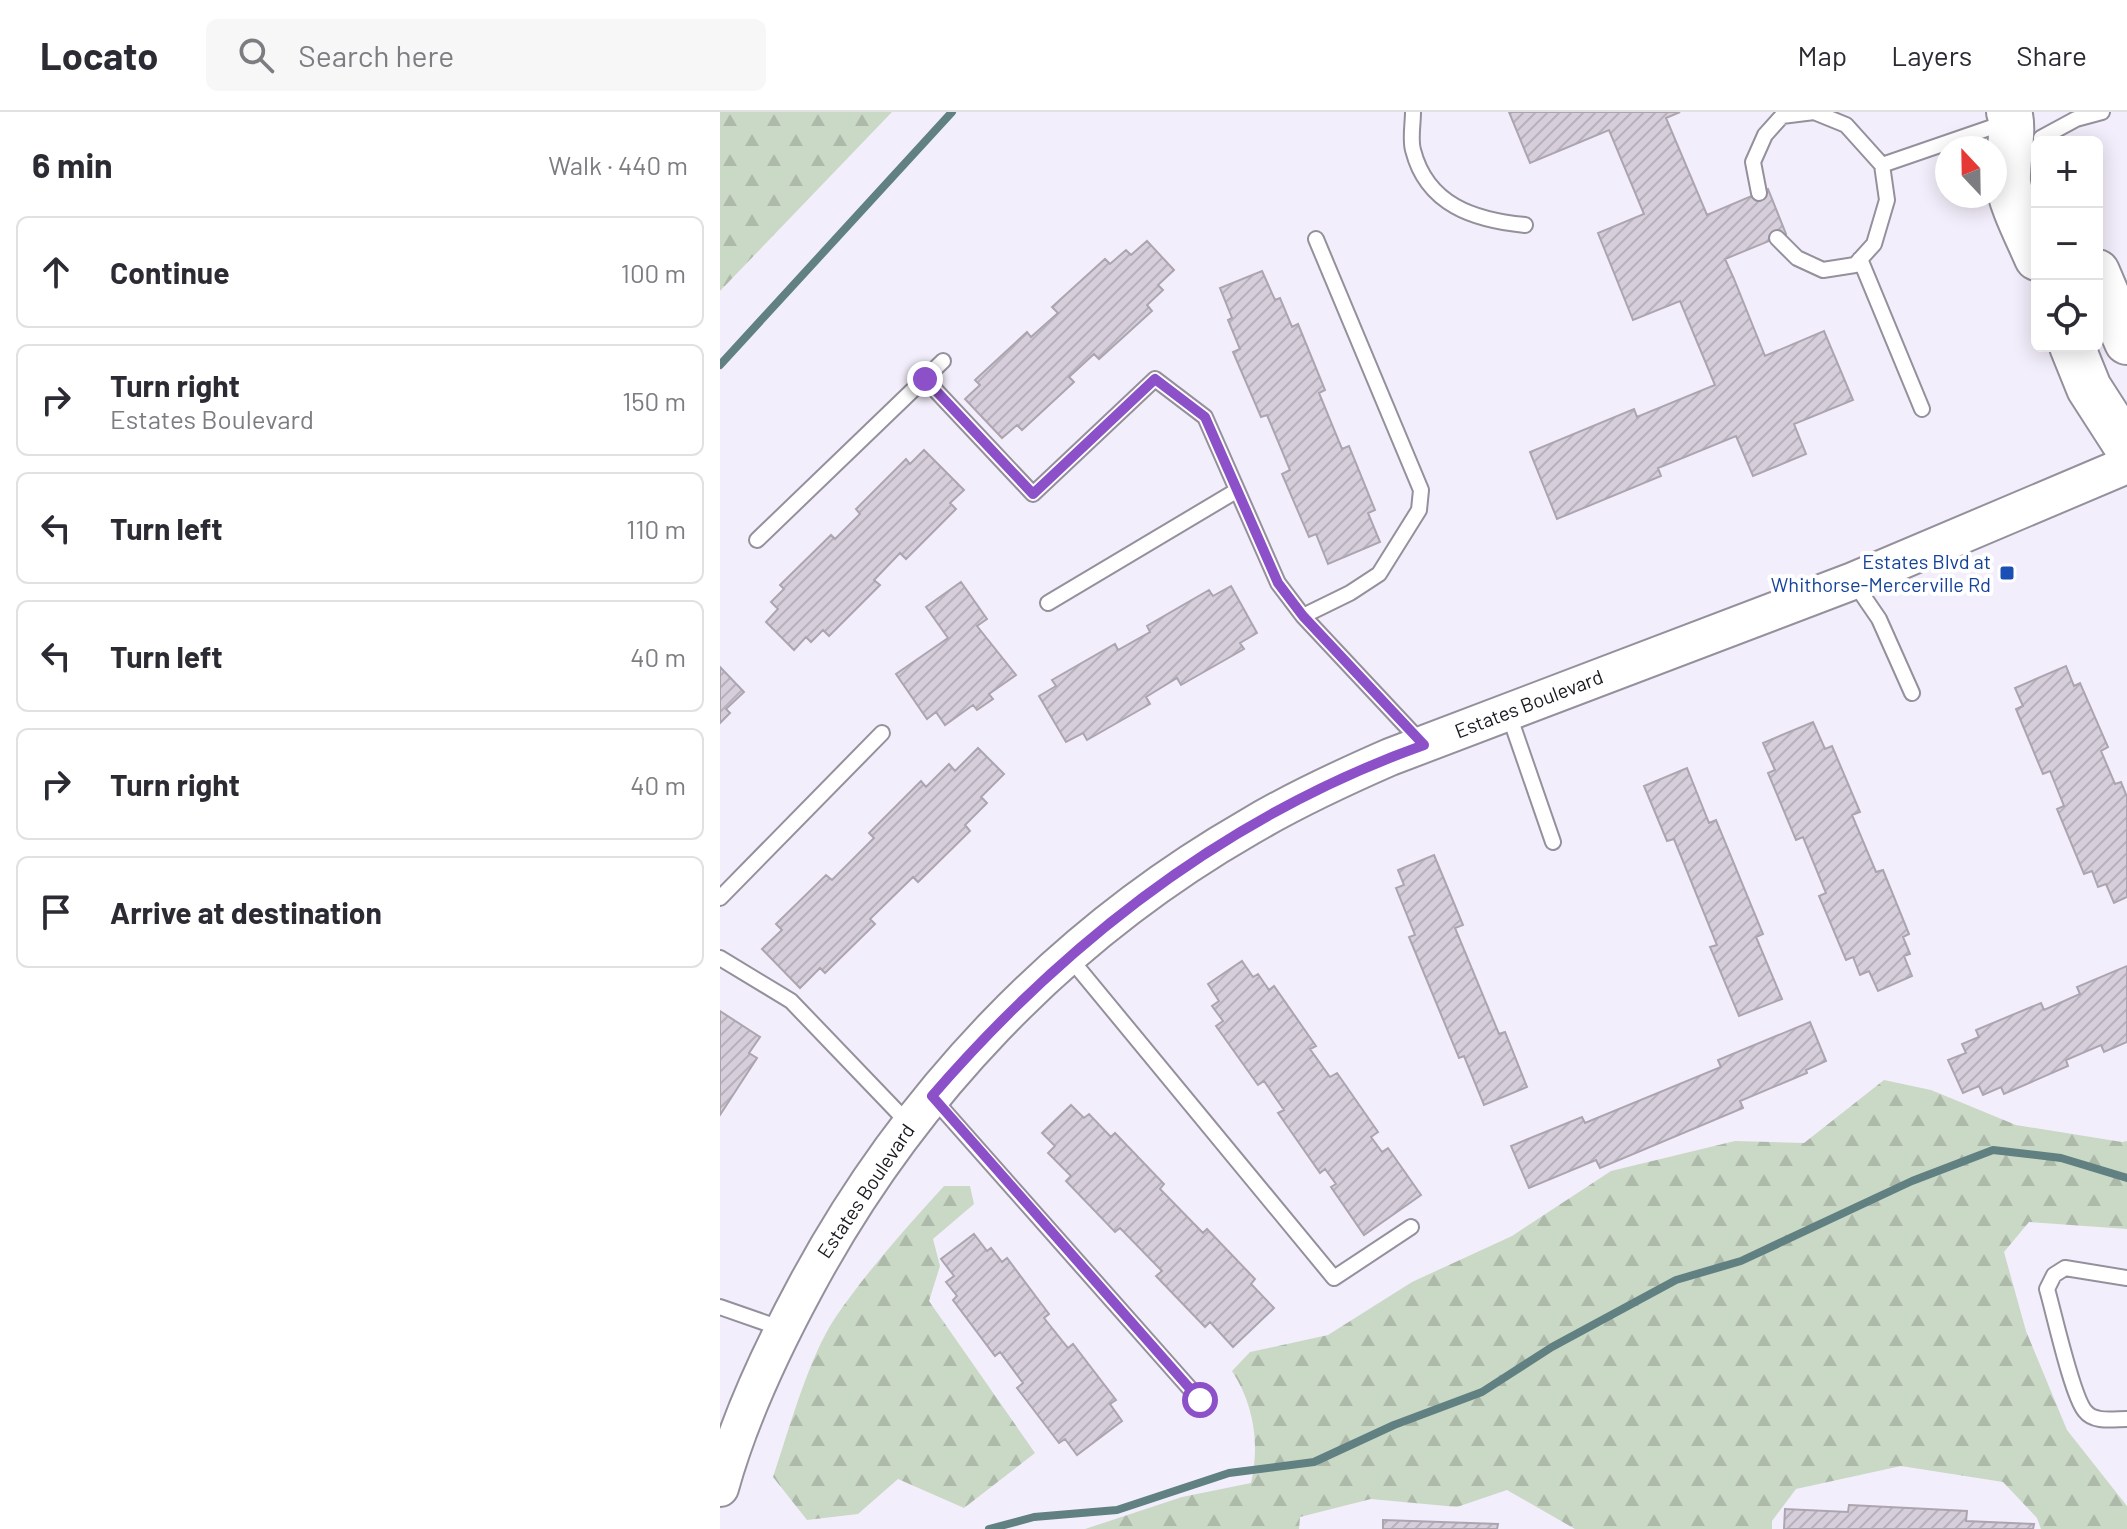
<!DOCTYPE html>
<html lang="en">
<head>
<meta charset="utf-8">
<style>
  body { margin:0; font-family:Barlow,sans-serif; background:#f7f7f7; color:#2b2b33 }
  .controls { position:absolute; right:24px; top:24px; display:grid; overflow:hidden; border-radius:12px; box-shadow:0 4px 20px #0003 }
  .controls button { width:72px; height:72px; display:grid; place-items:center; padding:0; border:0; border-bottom:2px solid #e1e1e2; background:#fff; color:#2b2b33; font:40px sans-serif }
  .compass { position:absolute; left:1215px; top:24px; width:72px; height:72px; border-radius:50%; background:#fff; box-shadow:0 4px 20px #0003; rotate:338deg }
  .stop { position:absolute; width:24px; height:24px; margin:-18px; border:6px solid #8c51c8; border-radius:50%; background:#fff }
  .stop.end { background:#8c51c8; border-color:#fff; box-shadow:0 2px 8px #0008 }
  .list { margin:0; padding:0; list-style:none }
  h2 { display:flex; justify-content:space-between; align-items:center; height:104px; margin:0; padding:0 32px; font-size:34px }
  h2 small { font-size:26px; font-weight:400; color:#7c7c81 }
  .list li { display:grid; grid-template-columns:52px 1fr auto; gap:24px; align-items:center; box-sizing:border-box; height:112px; margin:0 16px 16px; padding:0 16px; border:2px solid #e1e1e2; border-radius:12px }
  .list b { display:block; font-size:30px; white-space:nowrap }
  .list p { margin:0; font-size:26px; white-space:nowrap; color:#7c7c81 }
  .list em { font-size:26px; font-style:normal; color:#7c7c81 }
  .icon { flex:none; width:44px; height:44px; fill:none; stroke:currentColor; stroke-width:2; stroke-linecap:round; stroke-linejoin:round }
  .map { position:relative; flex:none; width:1407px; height:1417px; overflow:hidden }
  header { display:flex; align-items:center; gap:48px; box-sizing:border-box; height:112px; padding:0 40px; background:#fff; border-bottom:2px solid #e1e1e2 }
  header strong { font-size:38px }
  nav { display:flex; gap:44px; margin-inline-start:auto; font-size:28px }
  .search { width:560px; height:72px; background:#f7f7f7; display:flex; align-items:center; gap:20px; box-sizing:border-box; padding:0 28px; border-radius:12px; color:#7c7c81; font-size:30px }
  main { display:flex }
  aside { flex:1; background:#fff }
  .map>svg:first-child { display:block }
  .forest { fill:url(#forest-firs) }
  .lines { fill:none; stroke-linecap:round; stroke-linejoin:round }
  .stream { stroke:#608081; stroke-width:8 }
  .building { fill:url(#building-hatch); stroke:#aca5b0; stroke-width:2 }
  .service-casing { stroke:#95909c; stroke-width:18 }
  .tertiary-casing { stroke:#95909c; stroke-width:40 }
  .primary-casing { stroke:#95909c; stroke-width:48 }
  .service { stroke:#fff; stroke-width:14 }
  .tertiary { stroke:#fff; stroke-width:36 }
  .primary { stroke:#fff; stroke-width:44 }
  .route { stroke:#8c51c8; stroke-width:10 }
  .transit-dot { fill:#1a4fb4; stroke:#fff; stroke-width:3 }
  .labels { text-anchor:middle; stroke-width:8; stroke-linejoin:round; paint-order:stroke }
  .transit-label { font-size:20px; fill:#164399; stroke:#fff; text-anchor:end }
  .street-label { font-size:20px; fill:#1b191e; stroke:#fff }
</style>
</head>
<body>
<header>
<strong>Locato</strong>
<div class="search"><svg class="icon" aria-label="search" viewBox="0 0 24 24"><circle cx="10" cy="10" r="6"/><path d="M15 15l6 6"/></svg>Search here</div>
<nav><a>Map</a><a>Layers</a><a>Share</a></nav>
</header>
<main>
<aside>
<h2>6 min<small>Walk · 440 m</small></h2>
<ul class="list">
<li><svg class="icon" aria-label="ahead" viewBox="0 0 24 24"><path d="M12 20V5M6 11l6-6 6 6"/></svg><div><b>Continue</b></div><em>100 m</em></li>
<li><svg class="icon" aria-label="right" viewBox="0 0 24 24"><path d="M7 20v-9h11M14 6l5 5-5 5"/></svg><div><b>Turn right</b><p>Estates Boulevard</p></div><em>150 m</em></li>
<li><svg class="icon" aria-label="left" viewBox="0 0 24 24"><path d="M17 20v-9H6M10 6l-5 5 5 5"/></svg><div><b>Turn left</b></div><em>110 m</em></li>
<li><svg class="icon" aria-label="left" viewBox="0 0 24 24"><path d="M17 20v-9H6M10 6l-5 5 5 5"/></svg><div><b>Turn left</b></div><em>40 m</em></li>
<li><svg class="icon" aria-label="right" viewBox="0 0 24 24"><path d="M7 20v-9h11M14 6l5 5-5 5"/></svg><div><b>Turn right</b></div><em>40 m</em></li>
<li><svg class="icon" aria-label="arrive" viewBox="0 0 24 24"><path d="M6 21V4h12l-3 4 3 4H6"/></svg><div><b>Arrive at destination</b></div></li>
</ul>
</aside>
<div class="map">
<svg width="1407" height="1417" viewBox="0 0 1407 1417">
  <defs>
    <pattern id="forest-firs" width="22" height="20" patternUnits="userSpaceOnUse" patternTransform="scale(2)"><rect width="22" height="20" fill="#cad9c6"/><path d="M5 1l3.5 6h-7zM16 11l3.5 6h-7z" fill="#adbaaa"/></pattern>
    <pattern id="building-hatch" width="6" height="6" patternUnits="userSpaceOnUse" patternTransform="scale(2)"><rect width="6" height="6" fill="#d6cfdb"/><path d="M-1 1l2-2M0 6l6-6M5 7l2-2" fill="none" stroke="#b7b1bc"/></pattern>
  </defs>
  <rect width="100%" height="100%" fill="#f3eefb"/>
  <path class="forest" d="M0,0H172L0,179Z
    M1164,968L1211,978L1296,1013L1402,1030L1407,1029V1117L1309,1110L1284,1140L1306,1219L1347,1318L1407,1394V1417H1321L1317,1406L1283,1370L1181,1354L1076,1377L1052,1409V1417H855L787,1378L737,1395L651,1387L580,1405L579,1417H365L462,1385L531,1371C540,1332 534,1293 512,1259L530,1240L608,1223L692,1170L792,1124L891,1059L1015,1029L1084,1031Z
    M224,1074H250L254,1092L213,1127L220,1154L209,1189L315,1341L244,1396L178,1367L138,1402L87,1408L53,1365C69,1318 88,1247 115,1206C147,1159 186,1116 224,1074Z"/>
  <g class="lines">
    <path class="stream" d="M0,253L232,0
      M269,1417L314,1405L397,1398L509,1361L594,1350L674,1313L762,1280L832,1235L956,1168L1021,1149L1192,1069L1273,1038L1341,1046L1407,1066"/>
  </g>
  <path class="building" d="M789,0H960L946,6L987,103L1048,77L1066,122L1005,147L1014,167L1045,244L1104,219L1133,288L1074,312L1086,342L1033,364L1016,324L938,356L941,364L837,407L810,340L914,297L917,305L995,273L960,189L913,208L878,121L924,102L889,18L810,51Z
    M427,129L454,158L438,173L443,178L427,193L432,199L379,247L374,242L349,265L354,270L302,318L297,313L282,326L245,287L260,273L255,268L307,220L311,225L338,201L332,195L385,147L390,152L406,138L411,143Z
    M542,159L555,188L560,186L572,215L578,212L605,278L599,281L622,337L629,334L655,398L648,401L660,430L608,452L596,422L589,425L562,362L570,358L547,303L541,305L513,240L520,237L508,208L512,206L500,176Z
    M204,338L244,378L230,391L236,397L186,447L180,441L154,468L160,473L109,524L103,518L91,530L86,525L74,538L46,510L58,497L51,490L64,477L60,473L111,423L115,427L140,402L136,397L186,347L190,352Z
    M241,470L267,507L257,514L296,563L269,582L273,587L257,598L253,593L225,613L216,600L207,607L176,562L228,526L206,495Z
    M511,474L537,521L520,531L524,537L461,573L457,566L426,585L430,592L367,628L363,621L346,630L319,584L336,574L332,568L395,532L398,538L430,520L427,514L489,478L493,484Z
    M1346,554L1354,574L1360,571L1388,635L1381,639L1395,672L1401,670L1407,685V785L1394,791L1386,772L1378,775L1372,759L1364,762L1337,697L1344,694L1330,659L1323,662L1296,597L1303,594L1295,576Z
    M0,555L24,580L6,597L10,601L0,611Z
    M1093,610L1105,637L1112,634L1140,700L1132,703L1156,760L1163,758L1189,822L1183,825L1190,842L1184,844L1192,864L1158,879L1149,859L1140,863L1133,845L1126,848L1099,784L1106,781L1083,725L1076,728L1048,661L1055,658L1043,631Z
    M258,636L284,662L261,685L267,691L245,713L250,719L198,770L193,765L150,807L155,812L105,861L100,856L80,876L42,837L62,818L56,812L106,763L112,768L154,726L149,721L201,669L206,675L229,652L235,659Z
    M967,656L989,711L996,708L1043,822L1036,825L1062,887L1019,904L990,835L997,833L954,727L947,729L924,674Z
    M714,743L743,813L735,816L779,922L785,920L807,975L764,993L744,944L739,946L689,825L695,823L676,776L684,773L678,758Z
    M522,849L533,865L538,862L549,878L554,874L596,934L590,937L610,965L617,961L658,1020L651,1025L662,1040L668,1036L701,1083L644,1123L611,1075L616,1072L605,1057L600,1061L558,1001L564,998L544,969L538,973L496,914L503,909L492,894L499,889L488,872Z
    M1407,854V930L1384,940L1381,933L1346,948L1348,954L1284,982L1281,975L1263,983L1259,974L1243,981L1228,948L1246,941L1242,932L1259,925L1256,918L1321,891L1324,898L1360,882L1357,875Z
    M0,899L40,925L29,941L37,946L0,1003Z
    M1090,910L1106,949L1086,958L1087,961L1020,989L1023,996L880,1056L876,1048L809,1076L791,1034L862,1005L865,1011L1001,955L998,948Z
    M351,993L364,1006L369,1002L391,1025L395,1021L444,1072L440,1077L483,1121L487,1117L535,1167L531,1172L554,1196L513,1235L490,1210L485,1215L436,1164L442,1159L400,1116L395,1120L346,1069L351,1064L328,1041L335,1034L322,1021Z
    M254,1122L267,1139L271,1136L282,1150L287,1146L329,1202L324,1206L348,1236L353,1232L396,1288L390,1292L402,1309L357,1343L345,1327L339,1331L297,1276L303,1271L280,1240L275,1244L233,1188L237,1184L226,1170L234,1164L221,1147Z
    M1129,1393L1247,1399L1246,1409L1314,1412L1313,1417H1064L1065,1397L1128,1400Z
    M663,1408L778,1412L777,1417H663Z"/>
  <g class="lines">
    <defs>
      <path id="service" d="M693,0C693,12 690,27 693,38C707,93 754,108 805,113
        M1321,26L1356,7L1382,0
        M1039,81L1033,50L1045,23L1062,4L1094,0L1126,13L1162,53
        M1057,126L1077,146L1103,158L1135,153L1154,132L1167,88L1162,53L1284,11
        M1140,147L1202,297
        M205,267L313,382L435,267L485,305L558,471L583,504L701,630
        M37,428L223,249
        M1133,469L1159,507L1192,581
        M328,491L516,379
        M583,504L630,481L659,462L699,398L701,378L596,127
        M788,600L833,730
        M0,786L162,621
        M349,845L614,1166L691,1115
        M0,846L71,889L190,1013
        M212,985L480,1288
        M1407,1166L1345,1156L1334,1163L1327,1177C1334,1201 1352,1284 1365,1299C1374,1311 1394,1307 1407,1307
        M0,1195L63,1217"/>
      <path id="tertiary" d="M0,1376C19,1307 51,1239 85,1176C187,985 341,823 529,715C574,688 622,666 670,645L1133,469L1407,353"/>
      <path id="primary" d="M1289,0C1295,15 1287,50 1288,69C1289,88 1309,127 1317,146
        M1377,160L1407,230
        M1352,234L1369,276L1407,335"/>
    </defs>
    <use href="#service" class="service-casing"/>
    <use href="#tertiary" class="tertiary-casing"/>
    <use href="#primary" class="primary-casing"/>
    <use href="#service" class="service"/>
    <use href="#tertiary" class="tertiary"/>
    <use href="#primary" class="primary"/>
  </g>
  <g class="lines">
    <path class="route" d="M205,267L313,382L435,267L485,305L558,471L583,504L704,633C508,703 347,828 212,984L480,1288"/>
  </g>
  <rect class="transit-dot" x="1279" y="453" width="16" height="16" rx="4"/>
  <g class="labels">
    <g class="transit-label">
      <text x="1271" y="457">Estates Blvd at<tspan x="1271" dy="23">Whithorse-Mercerville Rd</tspan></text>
    </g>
    <g class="street-label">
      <text transform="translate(809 592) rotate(-21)" y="7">Estates Boulevard</text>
      <text transform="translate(146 1079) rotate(-56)" y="7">Estates Boulevard</text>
    </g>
  </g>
</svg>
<div class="controls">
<button>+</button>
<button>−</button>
<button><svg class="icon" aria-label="locate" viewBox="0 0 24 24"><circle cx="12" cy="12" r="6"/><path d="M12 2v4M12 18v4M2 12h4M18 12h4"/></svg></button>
</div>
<svg class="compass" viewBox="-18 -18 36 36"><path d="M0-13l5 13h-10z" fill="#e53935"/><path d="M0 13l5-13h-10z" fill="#7c7c81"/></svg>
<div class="stop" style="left:480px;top:1288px"></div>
<div class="stop end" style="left:205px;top:267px"></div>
</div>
</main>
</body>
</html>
